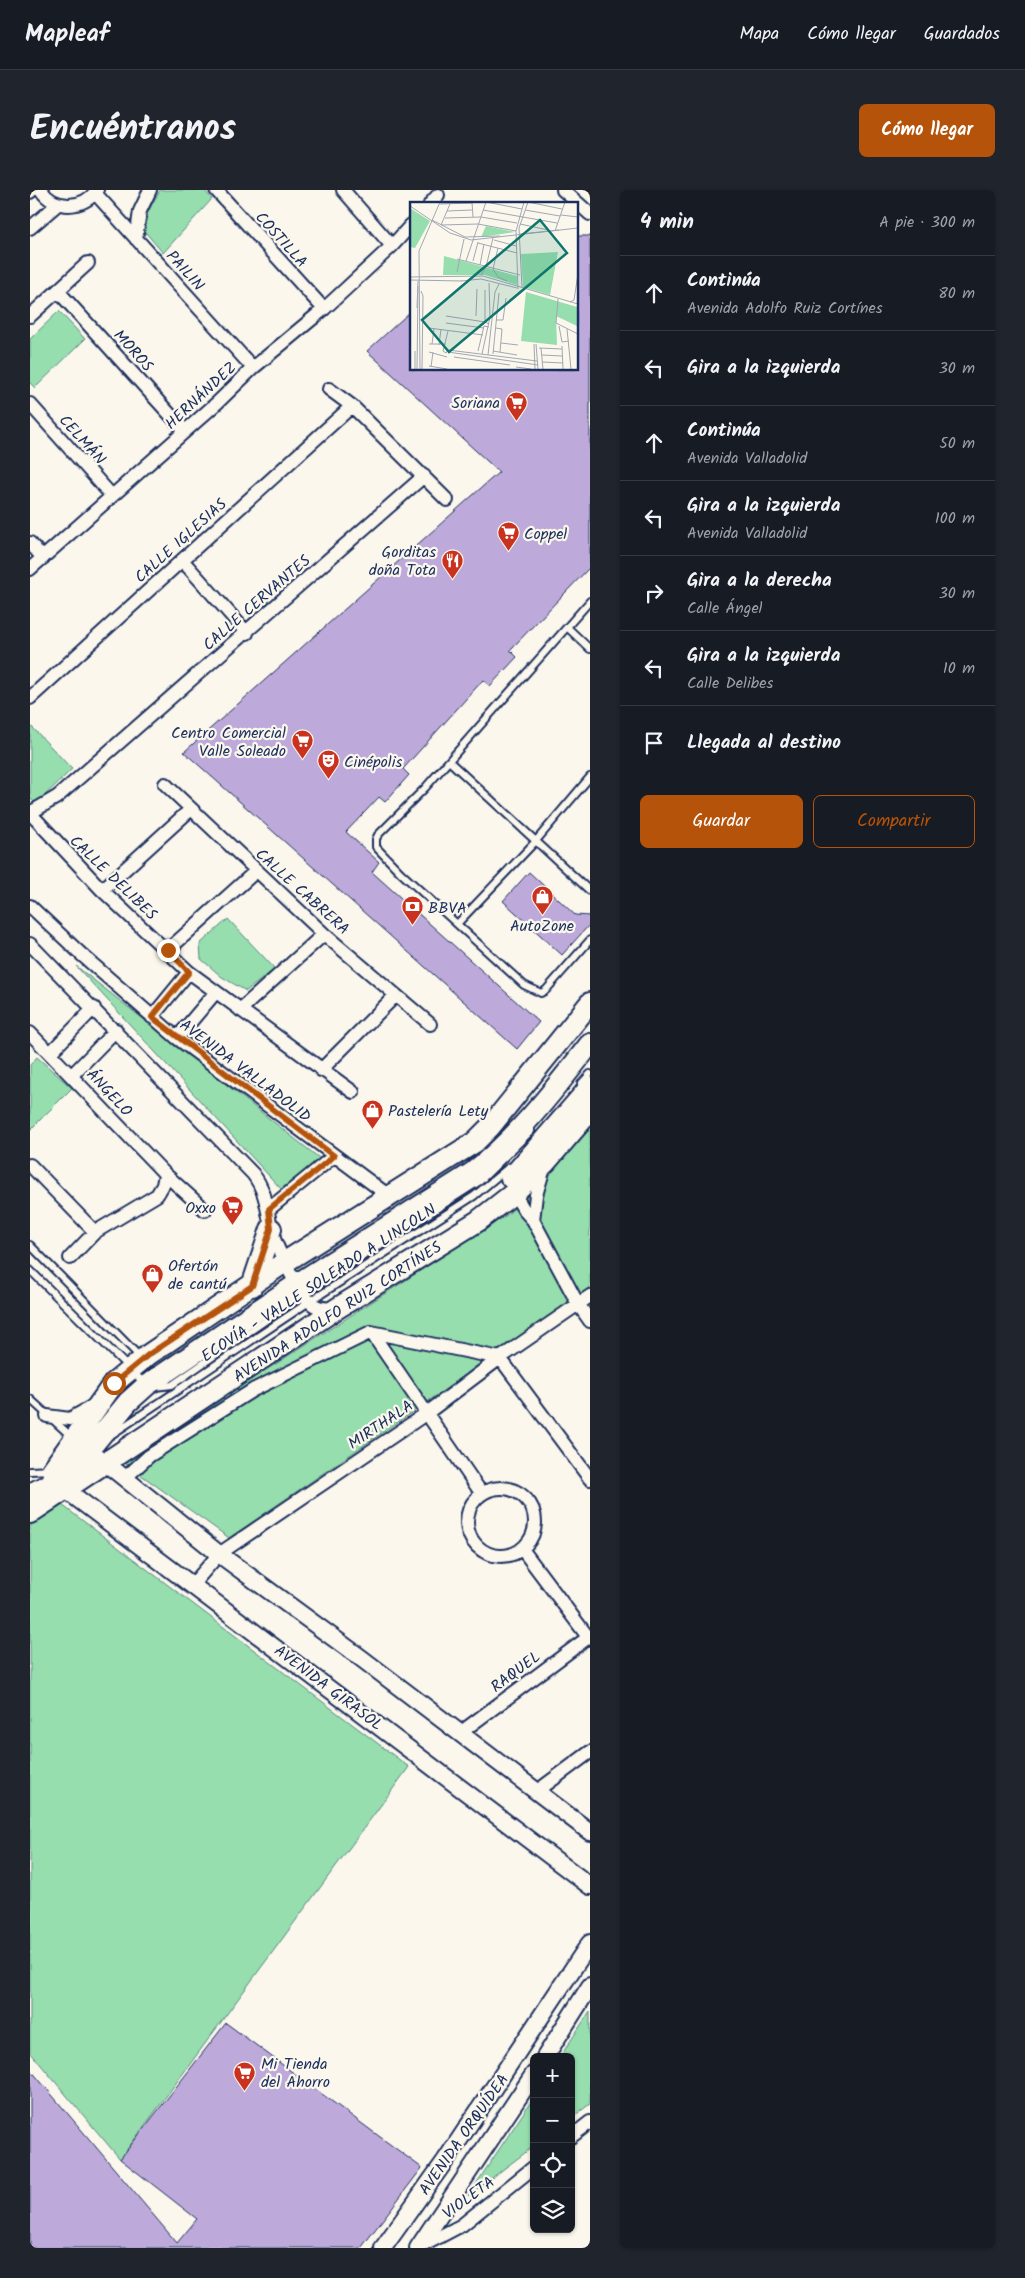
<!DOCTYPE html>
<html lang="es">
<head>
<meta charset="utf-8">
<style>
  body { margin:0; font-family:Kalam,sans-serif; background:#20242c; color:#f1f3f6 }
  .controls { position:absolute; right:15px; bottom:15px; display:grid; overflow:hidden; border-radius:8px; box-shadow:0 1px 4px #0004 }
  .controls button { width:45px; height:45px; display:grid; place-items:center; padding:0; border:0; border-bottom:1px solid #363941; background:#171b24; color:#f1f3f6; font:25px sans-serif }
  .stop { position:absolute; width:15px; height:15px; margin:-11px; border:4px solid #b45309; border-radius:50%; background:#fff }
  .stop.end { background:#b45309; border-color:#fff; box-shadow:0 1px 5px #0008 }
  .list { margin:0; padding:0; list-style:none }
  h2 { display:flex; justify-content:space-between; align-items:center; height:65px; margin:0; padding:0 20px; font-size:21px }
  h2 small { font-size:16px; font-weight:400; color:#9ea1a6 }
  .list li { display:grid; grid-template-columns:32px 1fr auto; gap:15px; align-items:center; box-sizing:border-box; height:75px; padding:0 20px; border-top:1px solid #363941 }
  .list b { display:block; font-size:19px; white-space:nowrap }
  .list p { margin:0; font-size:16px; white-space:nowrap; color:#9ea1a6 }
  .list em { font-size:16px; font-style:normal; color:#9ea1a6 }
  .actions { display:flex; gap:10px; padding:15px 20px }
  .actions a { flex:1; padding:11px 0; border:1px solid #b45309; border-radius:8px; text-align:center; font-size:18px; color:#b45309 }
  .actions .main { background:#b45309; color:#fff }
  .icon { flex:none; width:28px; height:28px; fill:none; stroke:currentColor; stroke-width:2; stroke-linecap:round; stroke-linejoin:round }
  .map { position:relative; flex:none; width:560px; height:2058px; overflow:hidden; border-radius:8px }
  header { display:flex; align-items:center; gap:30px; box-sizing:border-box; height:70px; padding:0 25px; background:#171b24; border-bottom:1px solid #363941 }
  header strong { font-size:24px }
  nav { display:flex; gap:28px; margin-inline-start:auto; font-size:18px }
  .intro { display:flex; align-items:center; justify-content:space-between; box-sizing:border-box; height:120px; padding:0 30px }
  h1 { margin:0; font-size:35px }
  .button { padding:12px 22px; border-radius:8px; background:#b45309; color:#fff; font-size:18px; font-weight:700 }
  main { display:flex; gap:30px; padding:0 30px }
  aside { flex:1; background:#171b24; border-radius:8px; box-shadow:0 1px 4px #0004 }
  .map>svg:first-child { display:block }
  .green { fill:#96dead; stroke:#588686 }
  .building { fill:#bdaada; stroke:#1b2f5e }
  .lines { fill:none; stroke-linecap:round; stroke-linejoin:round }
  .service-casing { stroke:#1b2f5e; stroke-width:10 }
  .minor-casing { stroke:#1b2f5e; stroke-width:16 }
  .tertiary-casing { stroke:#1b2f5e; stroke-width:20 }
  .primary-casing { stroke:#1b2f5e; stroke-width:24 }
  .service { stroke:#fbf7ec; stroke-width:6 }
  .minor { stroke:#fbf7ec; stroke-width:12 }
  .tertiary { stroke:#fbf7ec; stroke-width:16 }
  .primary { stroke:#fbf7ec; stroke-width:20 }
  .route { stroke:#b45309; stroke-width:6 }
  .labels { text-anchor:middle; stroke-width:4.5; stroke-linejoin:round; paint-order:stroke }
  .street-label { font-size:16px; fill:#1b2f5e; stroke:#fbf7ec }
  .poi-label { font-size:16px; fill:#1b2f5e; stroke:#fbf7ec; text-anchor:start }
  .inset-road { fill:none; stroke:#a1a7b3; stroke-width:1 }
  .view { fill:#0f766e; fill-opacity:0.15; stroke:#0f766e; stroke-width:2.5 }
  .inset-edge { fill:none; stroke:#1b2f5e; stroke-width:2.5 }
</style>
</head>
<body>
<header>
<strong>Mapleaf</strong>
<nav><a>Mapa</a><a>Cómo llegar</a><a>Guardados</a></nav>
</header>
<div class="intro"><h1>Encuéntranos</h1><a class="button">Cómo llegar</a></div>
<main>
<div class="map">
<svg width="560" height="2058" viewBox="0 0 560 2058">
  <rect width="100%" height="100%" fill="#fbf7ec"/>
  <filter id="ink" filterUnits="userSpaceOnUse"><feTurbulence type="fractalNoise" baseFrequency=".02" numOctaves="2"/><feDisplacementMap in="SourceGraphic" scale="10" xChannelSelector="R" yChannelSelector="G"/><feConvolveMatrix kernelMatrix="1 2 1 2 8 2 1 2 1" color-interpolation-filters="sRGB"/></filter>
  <g filter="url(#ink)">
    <path class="green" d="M130,0H174L182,9L133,63L110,36Z
      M29,121L55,149L5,198L0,193V149Z
      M0,535L42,579L6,614L0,608Z
      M198,729L245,779L216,801L192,787L171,769L170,754Z
      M46,776L293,971L252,1000Z
      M7,867L42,898L0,940V875Z
      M560,934V1100L199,1348L93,1272L477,1025L506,998Z
      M32,1315L379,1577L90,1969L0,1862V1336Z
      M560,1821V1914L541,1928V1867H530Z
      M504,1907V1956L438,2006Z"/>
    <path class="building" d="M546,46H560V377L480,460L487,467L460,496L453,490L373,579L379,585L355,612L349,607L316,642L349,672L342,682L509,832L487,859L154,562L469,282L337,161L381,121V179H546Z
      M499,682L545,725L560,726V734L532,765L473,711Z
      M196,1833L392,1978L331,2058H0V1879L147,2053L167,2029L90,1969Z"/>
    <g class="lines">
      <defs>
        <path id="service" d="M560,411L395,598L348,645L346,649V657L371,683L494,795L511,803L516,800L560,750
          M537,437L560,459
          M419,571L560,701
          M427,734L505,652L560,587
          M551,894L560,884
          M0,1055L111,1168
          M0,1080L114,1193
          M125,1197L142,1195L274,1104L450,991L501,941
          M0,1209L42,1247
          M81,1245L279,1112L444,1006L479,977
          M0,1281L21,1280"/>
        <path id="minor" d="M11,0C24,20 53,20 67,0
          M186,0L294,119
          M313,0L362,56
          M533,0L560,24
          M0,2L2,0
          M65,3L223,178
          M400,14L408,5
          M0,38L28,14
          M106,49L110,21L120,0
          M28,101L155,241
          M0,126L58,73
          M299,199L322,216L417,310
          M0,214L82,306
          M0,353L13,368
          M152,370L217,443
          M0,379L188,212L223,178L294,119L362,56L381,35
          M0,508L322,216
          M135,594L294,744L400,834
          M72,700L160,620
          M0,716L52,765L147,848L359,1006
          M0,754L223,984C236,1001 237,1018 241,1038C243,1052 269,1103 280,1112C287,1119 296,1118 305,1119
          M138,760L226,681
          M210,820L294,744
          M122,827L159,782
          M0,843L135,984L175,1020
          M147,848L185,803
          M20,863L64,818
          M291,880L365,806
          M42,885L86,840
          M323,902L159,782L72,700L0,623L27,607L394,286
          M0,975L65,1042
          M514,978L506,1005L503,1030L548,1114L560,1131
          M488,999L484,1003L494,1020L503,1030
          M239,1019L304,966
          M40,1068L65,1042L127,1005L133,995L135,984
          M341,1142L452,1304
          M17,1226L40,1229L63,1216
          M94,1289L119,1266L223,1200L341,1142L470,1168L560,1289
          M437 1332a34 34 0 1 1 68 0a34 34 0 1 1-68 0Z
          M492,1359L558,1447
          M163,1394L189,1364L397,1223L470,1168L560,1106
          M430,1543L560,1446
          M506,1602L560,1562
          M541,1947L560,1932
          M390,2057L432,2035L504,1977"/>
        <path id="tertiary" d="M67,1266L189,1364L331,1468L560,1642
          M36,1300L560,1696
          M515,1867L560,1796
          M353,2058L415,1971L560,1753
          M388,2058L504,1884"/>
        <path id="primary" d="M481,988L560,897
          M222,1096L241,1039
          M36,1300L26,1291L22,1280L84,1193L118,1165L255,1072L445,952L460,937L560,813
          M0,1304L26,1291L41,1278L58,1261L98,1212L117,1195L267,1094L442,983C489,946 523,901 560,854
          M0,1323L306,1119L448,1031L484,1003L516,972L560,921"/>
      </defs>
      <use href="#service" class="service-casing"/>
      <use href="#minor" class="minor-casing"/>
      <use href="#tertiary" class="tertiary-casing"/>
      <use href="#primary" class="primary-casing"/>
      <use href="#service" class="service"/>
      <use href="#minor" class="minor"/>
      <use href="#tertiary" class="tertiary"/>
      <use href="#primary" class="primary"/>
    </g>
  </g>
  <g class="lines" filter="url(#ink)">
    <path class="route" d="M84,1193L118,1165L222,1096L241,1039L239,1019L304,966L122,827L159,782L138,760"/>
  </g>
  <defs>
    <symbol id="supermarket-pin" viewBox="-11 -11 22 30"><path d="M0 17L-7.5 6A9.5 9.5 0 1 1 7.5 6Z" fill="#c8321e" stroke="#fbf7ec"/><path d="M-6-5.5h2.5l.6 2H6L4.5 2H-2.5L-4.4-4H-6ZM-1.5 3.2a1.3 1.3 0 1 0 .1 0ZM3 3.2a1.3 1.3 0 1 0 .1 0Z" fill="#fff"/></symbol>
    <symbol id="restaurant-pin" viewBox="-11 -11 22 30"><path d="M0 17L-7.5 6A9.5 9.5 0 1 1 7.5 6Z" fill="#c8321e" stroke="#fbf7ec"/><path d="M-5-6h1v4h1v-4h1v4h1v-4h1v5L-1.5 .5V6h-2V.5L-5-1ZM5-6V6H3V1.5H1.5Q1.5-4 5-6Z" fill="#fff"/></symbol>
    <symbol id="theatre-pin" viewBox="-11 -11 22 30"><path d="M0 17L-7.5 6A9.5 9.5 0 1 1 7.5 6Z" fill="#c8321e" stroke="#fbf7ec"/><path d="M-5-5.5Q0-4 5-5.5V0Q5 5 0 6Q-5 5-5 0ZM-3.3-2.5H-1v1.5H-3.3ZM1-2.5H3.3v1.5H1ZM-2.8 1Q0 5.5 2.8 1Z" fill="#fff"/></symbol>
    <symbol id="shop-pin" viewBox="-11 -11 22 30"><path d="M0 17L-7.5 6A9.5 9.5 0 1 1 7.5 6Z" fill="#c8321e" stroke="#fbf7ec"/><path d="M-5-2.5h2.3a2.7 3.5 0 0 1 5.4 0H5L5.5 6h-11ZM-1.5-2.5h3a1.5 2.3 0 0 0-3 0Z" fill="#fff"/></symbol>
    <symbol id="bank-pin" viewBox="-11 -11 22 30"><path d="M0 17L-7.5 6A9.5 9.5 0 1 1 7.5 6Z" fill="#c8321e" stroke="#fbf7ec"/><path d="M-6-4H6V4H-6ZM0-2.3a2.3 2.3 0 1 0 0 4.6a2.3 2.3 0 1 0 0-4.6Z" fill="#fff"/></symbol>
  </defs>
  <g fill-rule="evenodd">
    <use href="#supermarket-pin" x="474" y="200" width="25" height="34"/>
    <use href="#supermarket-pin" x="466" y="330" width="25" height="34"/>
    <use href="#restaurant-pin" x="410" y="358" width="25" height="34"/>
    <use href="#supermarket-pin" x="260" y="538" width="25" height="34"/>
    <use href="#theatre-pin" x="286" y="558" width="25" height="34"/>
    <use href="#shop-pin" x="500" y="694" width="25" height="34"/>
    <use href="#bank-pin" x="370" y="704" width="25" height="34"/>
    <use href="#shop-pin" x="330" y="908" width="25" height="34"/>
    <use href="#supermarket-pin" x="190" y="1004" width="25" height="34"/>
    <use href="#shop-pin" x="110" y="1072" width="25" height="34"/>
    <use href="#supermarket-pin" x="202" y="1870" width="25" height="34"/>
  </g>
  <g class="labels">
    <g class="street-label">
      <text transform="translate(252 49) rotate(48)" y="6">COSTILLA</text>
      <text transform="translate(156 80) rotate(48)" y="6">PAILIN</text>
      <text transform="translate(104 160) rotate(48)" y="6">MOROS</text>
      <text transform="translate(170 205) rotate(-43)" y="6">HERNÁNDEZ</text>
      <text transform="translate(53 249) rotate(48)" y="6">CELMÁN</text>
      <text transform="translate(150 350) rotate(-42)" y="6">CALLE IGLESIAS</text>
      <text transform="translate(226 412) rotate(-41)" y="6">CALLE CERVANTES</text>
      <text transform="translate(84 687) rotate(44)" y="6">CALLE DELIBES</text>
      <text transform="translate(273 701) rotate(42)" y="6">CALLE CABRERA</text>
      <text transform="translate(216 880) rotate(37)" y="6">AVENIDA VALLADOLID</text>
      <text transform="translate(80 902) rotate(47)" y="6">ÁNGELO</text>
      <text transform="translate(288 1092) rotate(-33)" y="6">ECOVÍA - VALLE SOLEADO A LINCOLN</text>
      <text transform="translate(307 1121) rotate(-33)" y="6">AVENIDA ADOLFO RUIZ CORTÍNES</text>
      <text transform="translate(350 1234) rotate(-34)" y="6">MIRTHALA</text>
      <text transform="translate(485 1481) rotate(-37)" y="6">RAQUEL</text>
      <text transform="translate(299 1497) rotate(37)" y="6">AVENIDA GIRASOL</text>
      <text transform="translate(433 1944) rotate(-55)" y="6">AVENIDA ORQUÍDEA</text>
      <text transform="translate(438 2007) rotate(-36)" y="6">VIOLETA</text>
    </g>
    <g class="poi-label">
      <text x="470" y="218" text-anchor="end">Soriana</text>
      <text x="494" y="349">Coppel</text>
      <text x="406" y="367" text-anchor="end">Gorditas<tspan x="406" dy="18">doña Tota</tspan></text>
      <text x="256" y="548" text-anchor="end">Centro Comercial<tspan x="256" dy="18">Valle Soleado</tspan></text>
      <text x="314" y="577">Cinépolis</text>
      <text x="398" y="723">BBVA</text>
      <text x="512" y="741" text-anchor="middle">AutoZone</text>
      <text x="358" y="926">Pastelería Lety</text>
      <text x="186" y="1023" text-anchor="end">Oxxo</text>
      <text x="138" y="1081">Ofertón<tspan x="138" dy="18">de cantú</tspan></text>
      <text x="231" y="1879">Mi Tienda<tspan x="231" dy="18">del Ahorro</tspan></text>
    </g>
  </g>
  <g transform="translate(380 12)">
    <rect width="168" height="168" fill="#fbf7ec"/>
    <path d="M0,6L20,19L5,46L0,45ZM76,24L105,30L71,35ZM148,50L140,93L113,85L111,52ZM34,54L107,74V83L75,73H33ZM116,90L167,105V124L146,114L147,143L111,139Z" fill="#96dead"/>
    <path class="inset-road" d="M62,0L63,15M76,0L112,7M118,0L152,7M30,2L62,1M0,4L40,31L61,38L168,26M73,8L147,21M115,8L150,14M37,9L62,8M151,13L168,15M35,16L71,15L107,21M22,18L55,35L90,34M110,22L138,28M31,23L68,22L106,29M31,23L40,2M145,29L155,0M110,32L149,28M84,38L106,44M68,41L107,51M88,46L83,67L88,75L97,79M47,57L110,73M56,59L76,0M63,59L68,40M70,63L74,42M47,70L54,37M71,73L76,65L83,36M0,75L73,74L168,102M0,78L52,79M51,79L71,77L107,86M112,85L109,26L118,0M108,87L106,29L114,0M75,88V120L79,122M11,89L13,94L12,167M148,97L146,121L168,132M160,100L164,98L168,72M7,106L8,79M36,114L75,120M66,114L67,87M86,118H93L96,96M36,121L74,126M149,124L152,140L159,139M19,126L73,133M86,126L92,127L90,150M157,127L161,167M91,141L108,143M19,142H36M22,142L24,127M124,142L125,167M126,142L128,167M29,143L31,127M152,144L153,167M36,146L38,148L36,151L33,149L38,129M129,146L152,147M131,146L133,167M38,148L127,159M68,149L74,124L79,125M83,149L107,153M19,150L37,155M38,150L128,163M72,152L80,115L79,81M83,152L89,91M78,153L85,90L89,82M132,153L152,154M44,155L100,163M132,160L153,161M19,164L37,167M21,165L23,150M106,165L121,167M5,167V149M7,167L8,84M10,167L9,49L30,0"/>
    <path class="view" d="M130,18L157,51L39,150L12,118Z"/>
    <rect width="168" height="168" class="inset-edge"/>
  </g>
</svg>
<div class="controls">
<button>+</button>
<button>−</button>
<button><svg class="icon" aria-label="locate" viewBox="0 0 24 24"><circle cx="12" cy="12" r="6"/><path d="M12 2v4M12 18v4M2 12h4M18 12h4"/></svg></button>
<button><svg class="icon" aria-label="layers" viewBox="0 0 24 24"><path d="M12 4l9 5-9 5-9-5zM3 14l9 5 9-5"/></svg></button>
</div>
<div class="stop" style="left:84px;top:1193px"></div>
<div class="stop end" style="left:138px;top:760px"></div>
</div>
<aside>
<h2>4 min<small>A pie · 300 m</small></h2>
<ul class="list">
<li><svg class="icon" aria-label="ahead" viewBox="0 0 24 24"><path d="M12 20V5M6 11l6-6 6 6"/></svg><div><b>Continúa</b><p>Avenida Adolfo Ruiz Cortínes</p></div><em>80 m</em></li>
<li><svg class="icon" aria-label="left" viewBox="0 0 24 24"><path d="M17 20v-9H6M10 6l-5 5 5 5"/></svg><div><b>Gira a la izquierda</b></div><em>30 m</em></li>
<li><svg class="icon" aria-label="ahead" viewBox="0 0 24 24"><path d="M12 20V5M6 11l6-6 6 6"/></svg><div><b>Continúa</b><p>Avenida Valladolid</p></div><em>50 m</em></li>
<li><svg class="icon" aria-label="left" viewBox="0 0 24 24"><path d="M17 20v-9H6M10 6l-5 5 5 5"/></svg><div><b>Gira a la izquierda</b><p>Avenida Valladolid</p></div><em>100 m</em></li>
<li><svg class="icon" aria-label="right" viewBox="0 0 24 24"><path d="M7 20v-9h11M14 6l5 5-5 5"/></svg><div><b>Gira a la derecha</b><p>Calle Ángel</p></div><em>30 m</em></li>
<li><svg class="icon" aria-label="left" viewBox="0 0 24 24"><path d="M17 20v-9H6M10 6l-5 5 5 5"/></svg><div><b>Gira a la izquierda</b><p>Calle Delibes</p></div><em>10 m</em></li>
<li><svg class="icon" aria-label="arrive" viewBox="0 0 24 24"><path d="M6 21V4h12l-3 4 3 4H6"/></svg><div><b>Llegada al destino</b></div></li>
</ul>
<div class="actions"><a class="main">Guardar</a><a>Compartir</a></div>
</aside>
</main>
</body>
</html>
